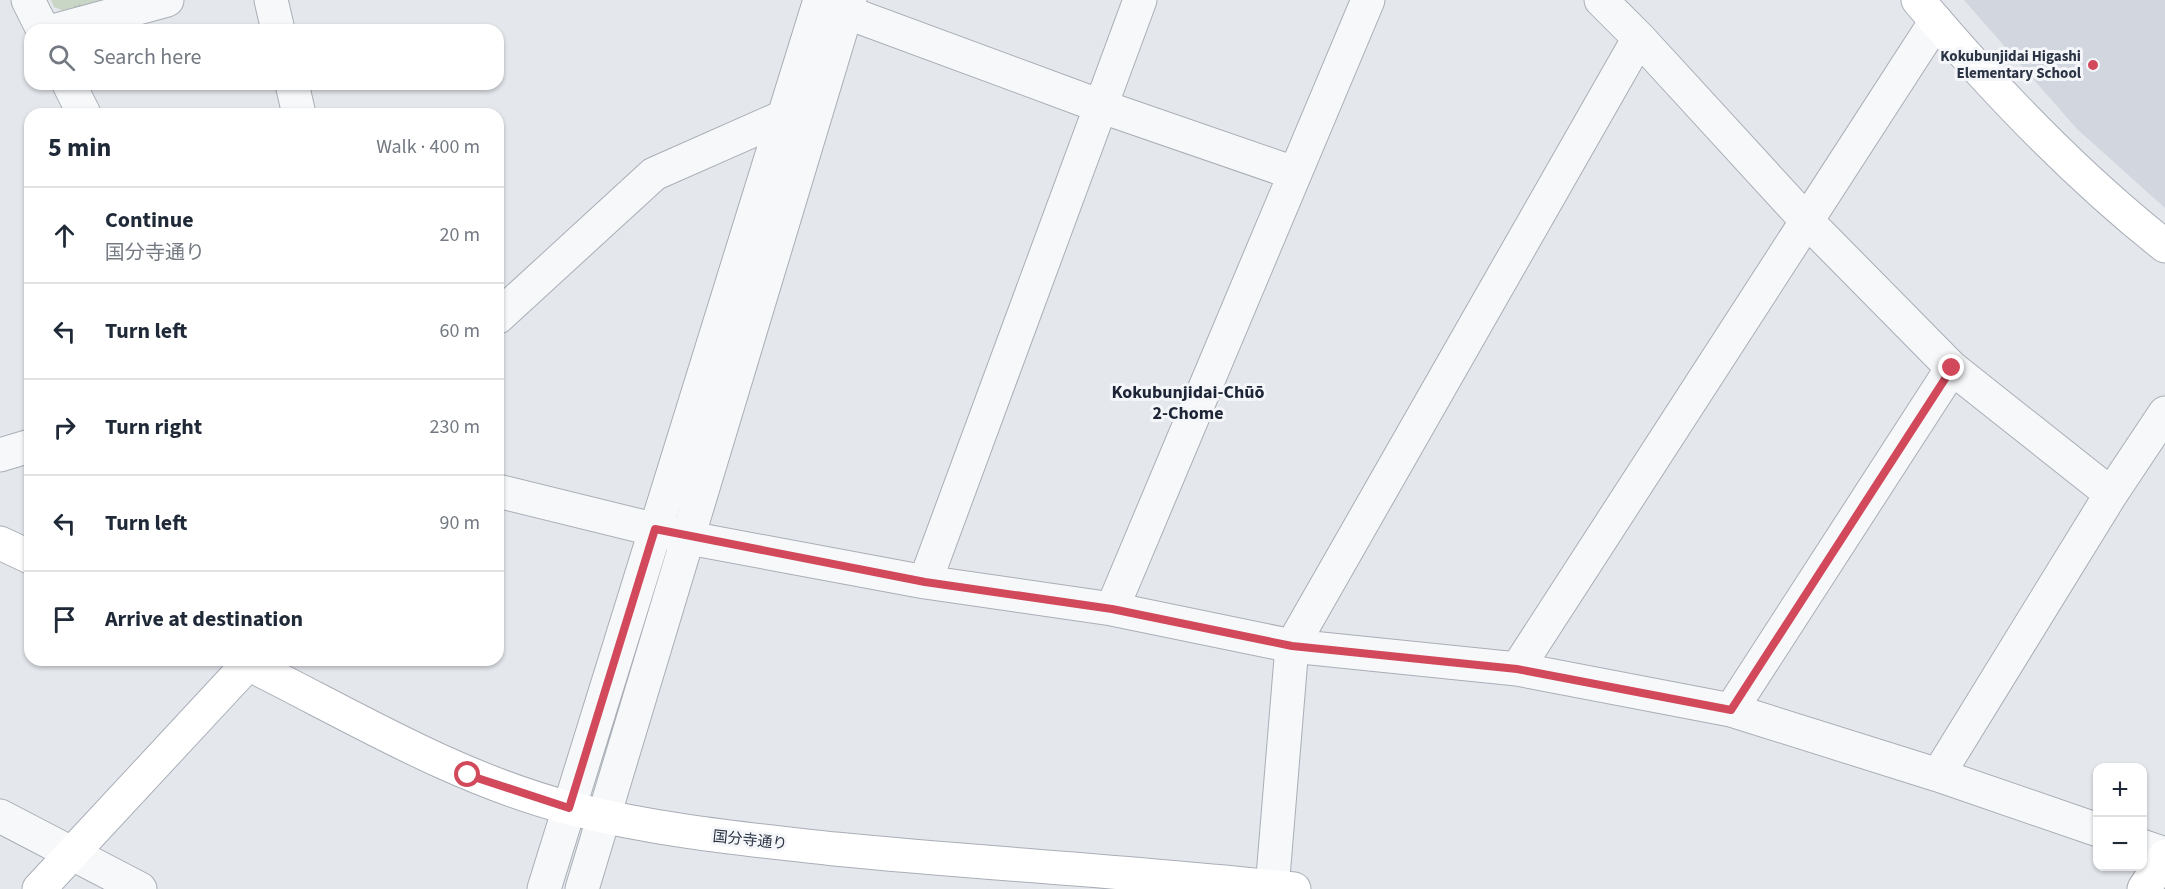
<!DOCTYPE html>
<html lang="en">
<head>
<meta charset="utf-8">
<style>
  body { margin:0; font-family:"Source Sans 3","Noto Sans JP",sans-serif; background:#f2f2f3; color:#1f2937 }
  .controls { position:absolute; right:18px; bottom:18px; display:grid; overflow:hidden; border-radius:12px; box-shadow:0 2px 4px #0004 }
  .controls button { width:54px; height:54px; display:grid; place-items:center; padding:0; border:0; border-bottom:2px solid #e0e1e3; background:#fff; color:#1f2937; font:30px sans-serif }
  .stop { position:absolute; width:18px; height:18px; margin:-14px; border:4px solid #d1495b; border-radius:50%; background:#fff }
  .stop.end { background:#d1495b; border-color:#fff; box-shadow:0 2px 6px #0008 }
  .list { margin:0; padding:0; list-style:none }
  h2 { display:flex; justify-content:space-between; align-items:center; height:78px; margin:0; padding:0 24px; font-size:26px }
  h2 small { font-size:20px; font-weight:400; color:#747a83 }
  .list li { display:grid; grid-template-columns:39px 1fr auto; gap:18px; align-items:center; box-sizing:border-box; height:96px; padding:0 24px; border-top:2px solid #e0e1e3 }
  .list b { display:block; font-size:22px; white-space:nowrap }
  .list p { margin:0; font-size:20px; white-space:nowrap; color:#747a83 }
  .list em { font-size:20px; font-style:normal; color:#747a83 }
  .icon { flex:none; width:33px; height:33px; fill:none; stroke:currentColor; stroke-width:2; stroke-linecap:round; stroke-linejoin:round }
  .map { position:relative; flex:none; width:2165px; height:889px; overflow:hidden }
  .search { position:absolute; background:#fff; box-shadow:0 2px 4px #0004; left:24px; top:24px; width:480px; height:66px; display:flex; align-items:center; gap:15px; box-sizing:border-box; padding:0 21px; border-radius:18px; color:#747a83; font-size:22px }
  .panel { position:absolute; background:#fff; box-shadow:0 2px 4px #0004; left:24px; top:108px; width:480px; height:558px; border-radius:18px }
  .map>svg:first-child { display:block }
  .built { fill:#d2d6de }
  .park { fill:url(#park-tufts) }
  .lines { fill:none; stroke-linecap:round; stroke-linejoin:round }
  .street-casing { stroke:#a9aeb7; stroke-width:35 }
  .secondary-casing { stroke:#a9aeb7; stroke-width:35 }
  .street { stroke:#f7f8fa; stroke-width:33 }
  .secondary { stroke:#fff; stroke-width:33 }
  .route { stroke:#d1495b; stroke-width:8 }
  .poi-dot { fill:#d1495b; stroke:#f4f6f9; stroke-width:2 }
  .labels { text-anchor:middle; stroke-width:6; stroke-linejoin:round; paint-order:stroke }
  .poi-label { font-size:15px; font-weight:bold; fill:#2b3445; stroke:#f4f6f9; text-anchor:end }
  .street-label { font-size:15px; fill:#2b3445; stroke:#f4f6f9 }
  .quarter-label { font-size:18px; font-weight:bold; fill:#1d2536; stroke:#f4f6f9 }
</style>
</head>
<body>
<div class="map">
<svg width="2165" height="889" viewBox="0 0 2165 889">
  <defs>
    <pattern id="park-tufts" width="24" height="20" patternUnits="userSpaceOnUse" patternTransform="scale(1.5)"><rect width="24" height="20" fill="#c9d6c5"/><path d="M3 7l-1-3M5 7V3M7 7l1-3M15 17l-1-3M17 17v-4M19 17l1-3" fill="none" stroke="#adb8ab"/></pattern>
  </defs>
  <rect width="100%" height="100%" fill="#e4e7ec"/>
  <path class="built" d="M1964,0H2165V208L2077,129Z"/>
  <path class="park" d="M51,0H112L69,13L54,7Z"/>
  <g class="lines">
    <defs>
      <path id="street" d="M28,0L43,30
        M271,0L278,30
        M1601,0L1639,38L1805,219L1952,368L2111,494
        M827,5L1100,106L1294,173
        M57,30L167,0
        M69,84L84,114
        M292,84L299,114
        M498,317L654,174L783,117
        M0,455L30,446
        M498,491L689,538L925,582L1112,609L1292,646L1517,669L1731,710L1938,775L2098,830
        M925,582L1140,0
        M1112,609L1368,0
        M1517,669L1936,21
        M1731,710L1952,368
        M1938,775L2111,494L2165,413
        M0,816L140,889
        M2142,846L2165,854
        M544,889L820,0
        M582,889L850,0
        M1272,889L1292,646L1639,38"/>
      <path id="secondary" d="M1918,0C1993,89 2074,174 2165,246
        M0,543L30,557
        M240,660C348,713 451,777 569,808C658,831 744,839 835,849C987,864 1141,872 1294,889
        M39,889L248,664
        M2144,889L2165,856"/>
    </defs>
    <use href="#street" class="street-casing"/>
    <use href="#secondary" class="secondary-casing"/>
    <use href="#street" class="street"/>
    <use href="#secondary" class="secondary"/>
  </g>
  <g class="lines">
    <path class="route" d="M468,775L569,808L655,529L925,582L1112,609L1292,646L1517,669L1731,710L1952,368"/>
  </g>
  <circle class="poi-dot" cx="2093" cy="65" r="6"/>
  <g class="labels">
    <g class="poi-label">
      <text x="2081" y="61">Kokubunjidai Higashi<tspan x="2081" dy="17">Elementary School</tspan></text>
    </g>
    <g class="street-label">
      <text transform="translate(750 840) rotate(6)" y="5">国分寺通り</text>
    </g>
    <g class="quarter-label">
      <text x="1188" y="398">Kokubunjidai-Chūō<tspan x="1188" dy="21">2-Chome</tspan></text>
    </g>
  </g>
</svg>
<div class="controls">
<button>+</button>
<button>−</button>
</div>
<div class="stop" style="left:468px;top:775px"></div>
<div class="stop end" style="left:1952px;top:368px"></div>
<div class="search"><svg class="icon" aria-label="search" viewBox="0 0 24 24"><circle cx="10" cy="10" r="6"/><path d="M15 15l6 6"/></svg>Search here</div>
<section class="panel">
<h2>5 min<small>Walk · 400 m</small></h2>
<ul class="list">
<li><svg class="icon" aria-label="ahead" viewBox="0 0 24 24"><path d="M12 20V5M6 11l6-6 6 6"/></svg><div><b>Continue</b><p>国分寺通り</p></div><em>20 m</em></li>
<li><svg class="icon" aria-label="left" viewBox="0 0 24 24"><path d="M17 20v-9H6M10 6l-5 5 5 5"/></svg><div><b>Turn left</b></div><em>60 m</em></li>
<li><svg class="icon" aria-label="right" viewBox="0 0 24 24"><path d="M7 20v-9h11M14 6l5 5-5 5"/></svg><div><b>Turn right</b></div><em>230 m</em></li>
<li><svg class="icon" aria-label="left" viewBox="0 0 24 24"><path d="M17 20v-9H6M10 6l-5 5 5 5"/></svg><div><b>Turn left</b></div><em>90 m</em></li>
<li><svg class="icon" aria-label="arrive" viewBox="0 0 24 24"><path d="M6 21V4h12l-3 4 3 4H6"/></svg><div><b>Arrive at destination</b></div></li>
</ul>
</section>
</div>
</body>
</html>
